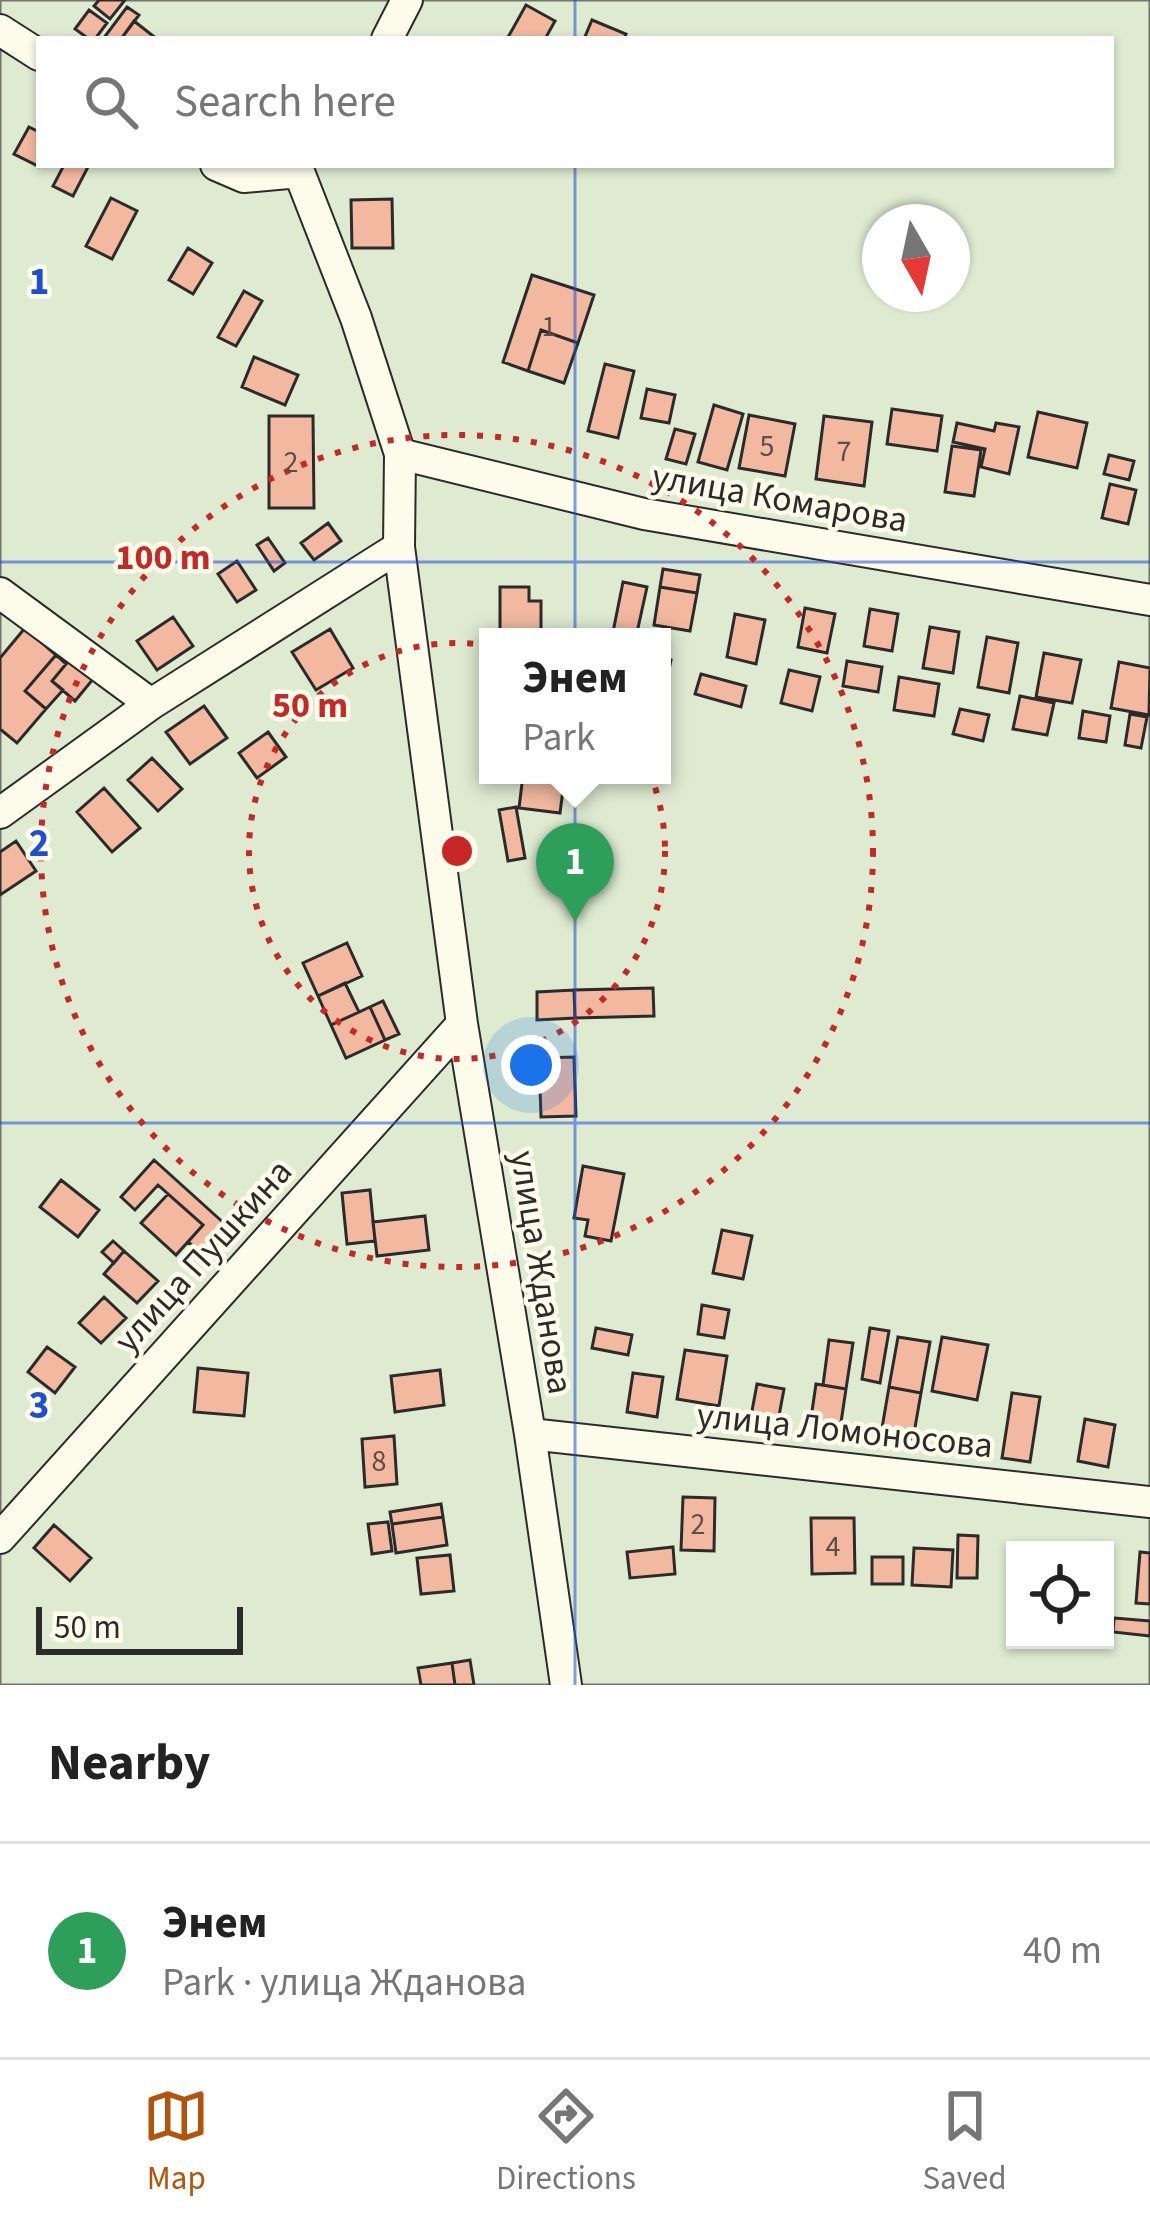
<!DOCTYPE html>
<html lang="en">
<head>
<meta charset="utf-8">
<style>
  body { margin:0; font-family:"Source Sans 3",sans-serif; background:#f2f2f2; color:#222 }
  .controls { position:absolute; right:36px; bottom:36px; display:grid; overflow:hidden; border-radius:0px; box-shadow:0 3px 9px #0004 }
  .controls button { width:108px; height:108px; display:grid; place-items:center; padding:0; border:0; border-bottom:3px solid #e0e0e0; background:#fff; color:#222; font:60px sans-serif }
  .compass { position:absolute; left:862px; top:204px; width:108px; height:108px; border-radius:50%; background:#fff; box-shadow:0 3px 9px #0004; rotate:171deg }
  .scale { position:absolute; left:36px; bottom:30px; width:207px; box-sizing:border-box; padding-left:12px; border:6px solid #2b2b2b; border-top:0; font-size:33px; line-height:42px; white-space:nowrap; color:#2b2b2b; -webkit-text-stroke:9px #fdfbea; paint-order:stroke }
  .you { position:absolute; left:531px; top:1065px; width:42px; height:42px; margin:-30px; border:9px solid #fff; border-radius:50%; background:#1a73e8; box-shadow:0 0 0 18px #1a73e833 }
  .badge { display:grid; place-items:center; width:78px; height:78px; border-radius:50%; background:#b45309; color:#fff; font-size:39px; font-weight:700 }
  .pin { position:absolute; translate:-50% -99px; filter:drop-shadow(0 3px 6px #0008) }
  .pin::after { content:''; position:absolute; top:63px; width:42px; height:36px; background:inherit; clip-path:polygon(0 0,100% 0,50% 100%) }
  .popup { position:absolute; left:479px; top:628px; width:192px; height:156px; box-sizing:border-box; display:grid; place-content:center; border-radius:0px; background:#fff; filter:drop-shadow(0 3px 9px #0005); font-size:39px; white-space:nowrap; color:#767676 }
  .popup b { font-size:45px; color:#222 }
  .popup::after { content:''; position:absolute; left:50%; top:100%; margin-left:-24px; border:24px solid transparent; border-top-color:#fff }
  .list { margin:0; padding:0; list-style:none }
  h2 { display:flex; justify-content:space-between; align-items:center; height:156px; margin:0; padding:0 48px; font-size:51px }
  h2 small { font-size:39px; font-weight:400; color:#767676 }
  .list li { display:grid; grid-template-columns:78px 1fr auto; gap:36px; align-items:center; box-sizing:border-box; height:216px; padding:0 48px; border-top:3px solid #e0e0e0 }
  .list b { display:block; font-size:45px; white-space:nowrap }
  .list p { margin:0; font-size:39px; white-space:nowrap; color:#767676 }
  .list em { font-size:39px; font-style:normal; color:#767676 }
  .icon { flex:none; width:66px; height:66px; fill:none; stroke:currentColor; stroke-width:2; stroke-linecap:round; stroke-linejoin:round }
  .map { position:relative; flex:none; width:1150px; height:1685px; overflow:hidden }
  .search { position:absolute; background:#fff; box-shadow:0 3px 9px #0004; left:36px; right:36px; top:36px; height:132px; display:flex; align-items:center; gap:30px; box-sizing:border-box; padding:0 42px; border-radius:0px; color:#767676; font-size:45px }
  .sheet { height:372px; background:#fff }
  nav { display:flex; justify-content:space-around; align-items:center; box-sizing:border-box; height:168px; border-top:3px solid #e0e0e0; background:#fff; font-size:33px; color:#767676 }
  nav a { display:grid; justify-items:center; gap:6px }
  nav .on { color:#b45309 }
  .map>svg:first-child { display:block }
  .green { fill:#deebd1; stroke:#74746e; stroke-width:3; fill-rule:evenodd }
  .building { fill:#f2b8a0; stroke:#2b2b2b; stroke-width:3 }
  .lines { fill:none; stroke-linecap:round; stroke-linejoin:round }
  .minor-casing { stroke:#2b2b2b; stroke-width:34 }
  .minor { stroke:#fdfbea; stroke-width:30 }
  .grid { fill:none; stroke:#1d4ed8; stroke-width:3; stroke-opacity:0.55 }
  .ring { fill:none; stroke:#c62828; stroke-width:6; stroke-dasharray:6 12 }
  .labels { text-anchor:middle; stroke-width:9; stroke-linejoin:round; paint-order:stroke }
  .number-label { font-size:30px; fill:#5d4e48 }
  .street-label { font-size:36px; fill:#2b2b2b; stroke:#fdfbea }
  .grid-label { font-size:39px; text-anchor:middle; font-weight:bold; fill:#1d4ed8; stroke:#fdfbea; stroke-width:9; stroke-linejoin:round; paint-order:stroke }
  .centre { fill:#c62828; stroke:#fdfbea; stroke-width:6 }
  .ring-label { font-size:36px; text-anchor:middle; font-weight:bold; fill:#c62828; stroke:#fdfbea; stroke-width:9; stroke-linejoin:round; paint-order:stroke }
</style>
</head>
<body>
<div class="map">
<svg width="1150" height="1685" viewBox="0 0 1150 1685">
  <rect width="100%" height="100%" fill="#fdfbea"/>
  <path class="green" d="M0,0H1150V1685H0ZM39,39H1111V165H39ZM880,222H952V294H880ZM488,637H662V775H488ZM1015,1550H1105V1640H1015Z"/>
  <path class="building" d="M99,0H125L110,19L94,6Z
    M526,5L555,21L545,39H507Z
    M127,7L139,15L121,39H103Z
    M89,10L107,23L95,39H89L75,29Z
    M592,20L626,34L624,39H584Z
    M134,21L157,39H121Z
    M29,127L39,132L38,166L14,154Z
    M64,165H89L73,196L53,186Z
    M111,198L137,211L112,259L86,246Z
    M392,199L393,248H352L351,200Z
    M188,248L212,263L193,294L169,280Z
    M532,275L594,295L578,343L541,330L528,371L503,362Z
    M244,291L262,301L236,346L218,337Z
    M541,330L578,343L564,383L528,371Z
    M254,357L298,375L285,405L242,387Z
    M605,364L634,371L618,438L588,431Z
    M647,389L675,395L669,423L641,418Z
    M714,405L743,414L727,470L698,462Z
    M892,409L942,416L937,451L887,444Z
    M1038,412L1087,423L1077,468L1028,457Z
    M749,415L795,424L785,476L739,468Z
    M269,416H313L314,508H269Z
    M824,416L872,422L864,486L816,479Z
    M957,423L994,431L996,423L1019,427L1009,474L981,467L985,449L953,442Z
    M675,429L695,434L686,464L666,459Z
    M952,446L981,450L974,496L945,492Z
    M1109,455L1134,461L1129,480L1104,474Z
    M1110,484L1136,490L1128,524L1102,518Z
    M328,523L341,541L314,560L301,543Z
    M268,538L285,563L274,571L257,545Z
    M237,561L256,590L237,602L218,574Z
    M663,569L700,575L697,593L660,587Z
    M623,582L647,587L636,637H612Z
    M500,587H529V601H541V637H500Z
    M660,587L697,593L690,631L654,625Z
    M805,608L835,614L827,653L798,647Z
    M870,609L898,614L892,651L864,646Z
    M735,614L765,620L756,664L727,657Z
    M173,617L193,646L157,670L137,641Z
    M930,627L959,632L953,673L923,668Z
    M25,628L56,655L25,691L46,709L17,743L0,729V658Z
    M330,629L353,668L316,690L292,652Z
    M987,637L1018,643L1009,693L978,687Z
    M1044,653L1081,660L1072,703L1036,697Z
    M56,655L66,664L52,681L63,690L46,709L25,691Z
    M71,658L94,678L75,701L52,681Z
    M662,658L671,660L666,686L662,685Z
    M847,661L882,667L878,692L843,686Z
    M1119,662L1150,668L1149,715L1111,708Z
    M789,670L820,677L812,711L781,703Z
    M701,674L746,686L741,707L695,694Z
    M899,677L939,684L934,716L894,710Z
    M1020,696L1054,703L1047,735L1013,729Z
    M204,706L227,738L190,764L166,732Z
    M960,709L989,715L983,741L953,734Z
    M1083,711L1110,716L1106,742L1079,738Z
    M1130,714L1147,717L1141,748L1125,745Z
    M268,732L286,757L257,778L239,753Z
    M152,758L182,789L158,811L128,780Z
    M523,775H565L560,813L519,808Z
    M104,788L140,828L112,852L77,812Z
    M516,807L525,858L508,861L499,810Z
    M16,841L36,871L0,895V852Z
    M347,943L362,976L318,996L303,963Z
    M345,983L359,1012L331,1025L318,996Z
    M653,988L654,1016L575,1018L574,990Z
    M574,990L575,1018L537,1020V992Z
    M383,1001L399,1034L385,1040L370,1007Z
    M370,1007L385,1040L346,1058L331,1025Z
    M574,1057L576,1116L541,1117L539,1058Z
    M154,1160L226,1225L201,1253L188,1242L203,1225L158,1185L135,1210L121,1197Z
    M583,1166L624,1174L611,1241L585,1236L588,1220L574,1218Z
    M61,1180L99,1210L78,1237L40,1207Z
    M370,1190L375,1241L347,1244L342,1193Z
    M168,1194L203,1225L176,1255L141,1223Z
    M425,1216L429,1250L377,1256L373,1222Z
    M722,1230L752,1236L743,1279L713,1273Z
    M113,1241L124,1251L114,1263L102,1252Z
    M124,1251L158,1281L137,1303L104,1274Z
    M104,1297L126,1318L101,1343L79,1323Z
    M702,1305L729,1310L724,1338L698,1334Z
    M596,1328L632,1335L628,1355L592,1348Z
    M870,1328L889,1331L880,1383L862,1379Z
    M898,1337L930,1342L921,1393L889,1387Z
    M942,1337L988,1345L977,1400L932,1391Z
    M829,1340L853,1343L846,1389L823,1385Z
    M47,1347L75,1367L55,1393L28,1372Z
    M685,1350L727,1356L719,1406L677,1399Z
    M198,1368L248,1373L244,1416L194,1412Z
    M440,1370L444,1405L395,1412L391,1376Z
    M633,1373L663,1377L657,1417L627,1412Z
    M757,1384L784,1389L776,1432L749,1427Z
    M816,1384L846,1389L840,1429L810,1425Z
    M889,1387L921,1393L913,1439L881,1434Z
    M1012,1393L1040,1397L1030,1462L1002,1458Z
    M1085,1419L1115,1425L1108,1467L1078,1461Z
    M394,1436L397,1484L365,1487L362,1439Z
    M683,1497L715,1498L714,1551L681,1550Z
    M441,1504L443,1517L392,1524L390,1512Z
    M443,1517L447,1545L396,1553L392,1524Z
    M811,1518H854L855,1573L812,1574Z
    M388,1522L392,1551L372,1554L368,1524Z
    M54,1525L91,1558L70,1581L34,1548Z
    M958,1535L978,1536L977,1578H957Z
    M673,1547L675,1574L630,1578L627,1552Z
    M914,1548L953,1550L951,1587L912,1585Z
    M1140,1552L1150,1553V1604L1136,1603Z
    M450,1555L454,1591L421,1594L417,1558Z
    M872,1557H903V1584H872Z
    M1114,1618L1150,1621V1636L1113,1632Z
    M470,1660L474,1685H455L452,1663Z
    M452,1663L455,1685H421L418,1668Z"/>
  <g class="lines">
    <defs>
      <path id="minor" d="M0,30L39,55
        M387,39L407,0
        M216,165L244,177L299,172
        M299,172L356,318L400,454L399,547L462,1024L530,1434L566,1685
        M400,454L644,514L1150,600
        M0,593L151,704
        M0,813L151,704L399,547
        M530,1434L1150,1502
        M0,1538L462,1024"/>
    </defs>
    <use href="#minor" class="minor-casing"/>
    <use href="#minor" class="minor"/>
  </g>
  <path class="grid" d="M575,0V39M575,165V1685M0,562H1150M0,1123H1150"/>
  <g class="ring">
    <circle cx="457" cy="851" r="208"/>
    <circle cx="457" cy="851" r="416"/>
  </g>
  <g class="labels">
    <g class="number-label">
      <text x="549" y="336">1</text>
      <text x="767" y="456">5</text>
      <text x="844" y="461">7</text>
      <text x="291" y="472">2</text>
      <text x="379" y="1471">8</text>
      <text x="698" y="1534">2</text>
      <text x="833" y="1556">4</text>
    </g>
    <g class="street-label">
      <text transform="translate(780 497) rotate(10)" y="13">улица Комарова</text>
      <text transform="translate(202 1255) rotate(-48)" y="13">улица Пушкина</text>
      <text transform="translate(543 1272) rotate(81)" y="13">улица Жданова</text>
      <text transform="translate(845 1429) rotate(6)" y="13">улица Ломоносова</text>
    </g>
  </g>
  <g class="grid-label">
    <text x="39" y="294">1</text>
    <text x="39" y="856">2</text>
    <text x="39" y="1418">3</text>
  </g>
  <circle cx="457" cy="851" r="18" class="centre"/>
  <g class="ring-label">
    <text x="163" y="569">100 m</text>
    <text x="310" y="717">50 m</text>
  </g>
</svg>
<div class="controls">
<button><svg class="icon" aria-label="locate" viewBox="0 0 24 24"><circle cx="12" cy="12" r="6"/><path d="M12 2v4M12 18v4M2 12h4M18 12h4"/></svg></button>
</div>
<svg class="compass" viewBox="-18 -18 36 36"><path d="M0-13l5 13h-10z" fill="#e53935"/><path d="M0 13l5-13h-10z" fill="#767676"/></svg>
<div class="scale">50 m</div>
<div class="you"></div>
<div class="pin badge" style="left:575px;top:922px;background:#2e9e5b">1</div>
<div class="popup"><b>Энем</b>Park</div>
<div class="search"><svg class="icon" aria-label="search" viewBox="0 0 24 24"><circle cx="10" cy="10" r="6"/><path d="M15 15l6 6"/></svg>Search here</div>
</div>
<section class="sheet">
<h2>Nearby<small></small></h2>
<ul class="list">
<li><span class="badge" style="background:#2e9e5b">1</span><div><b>Энем</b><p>Park · улица Жданова</p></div><em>40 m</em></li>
</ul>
</section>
<nav>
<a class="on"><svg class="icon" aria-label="map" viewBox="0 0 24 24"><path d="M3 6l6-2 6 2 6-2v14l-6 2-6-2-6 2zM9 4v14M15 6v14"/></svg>Map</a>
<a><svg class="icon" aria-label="directions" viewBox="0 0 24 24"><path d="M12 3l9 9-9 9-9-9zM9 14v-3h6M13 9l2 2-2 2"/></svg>Directions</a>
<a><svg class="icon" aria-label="saved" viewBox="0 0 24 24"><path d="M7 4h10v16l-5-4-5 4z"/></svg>Saved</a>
</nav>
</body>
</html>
